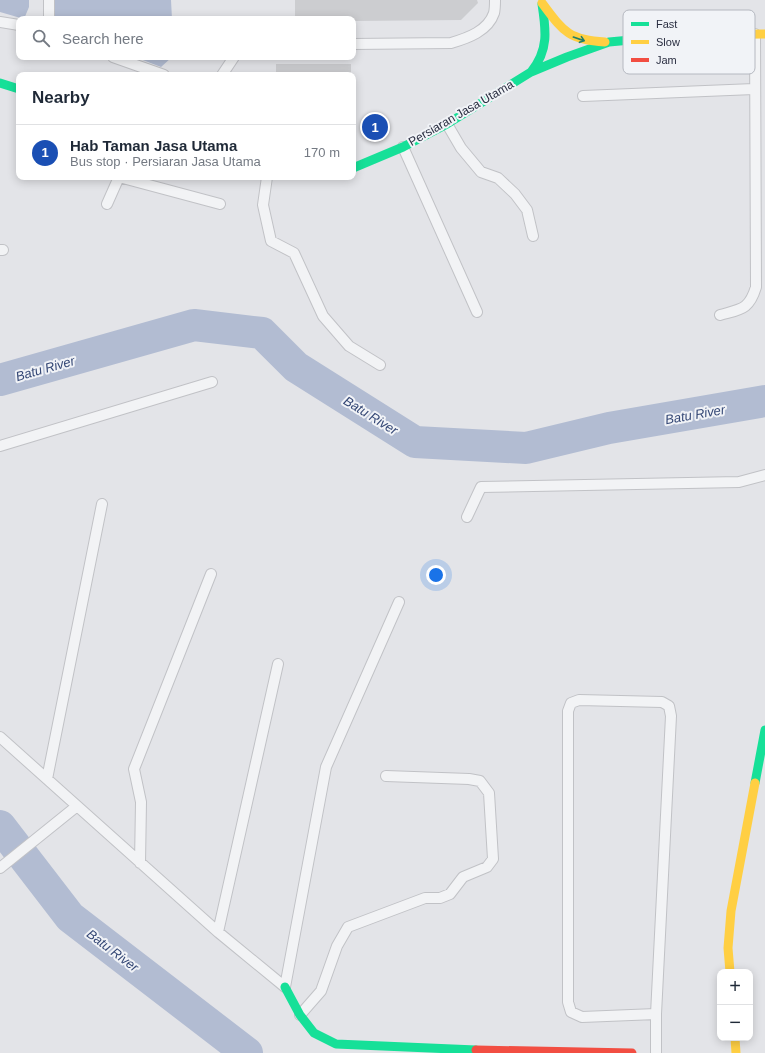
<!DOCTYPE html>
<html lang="en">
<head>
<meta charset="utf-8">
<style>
  body { margin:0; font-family:Helvetica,sans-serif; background:#f6f6f7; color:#1f2937 }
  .controls { position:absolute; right:12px; bottom:12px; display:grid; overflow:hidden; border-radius:8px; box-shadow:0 2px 10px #0003 }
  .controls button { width:36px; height:36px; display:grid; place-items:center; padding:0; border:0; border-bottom:1px solid #e0e1e3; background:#fff; color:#1f2937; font:20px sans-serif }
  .you { position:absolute; left:436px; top:575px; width:14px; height:14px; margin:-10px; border:3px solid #fff; border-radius:50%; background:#1a73e8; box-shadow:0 0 0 6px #1a73e833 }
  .badge { display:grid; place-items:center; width:26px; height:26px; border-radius:50%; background:#6b6e7b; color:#fff; font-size:13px; font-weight:700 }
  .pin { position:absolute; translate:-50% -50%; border:2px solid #fff; box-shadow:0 1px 4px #0006 }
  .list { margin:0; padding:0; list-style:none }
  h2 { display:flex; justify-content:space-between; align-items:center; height:52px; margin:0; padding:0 16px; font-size:17px }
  h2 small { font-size:13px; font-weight:400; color:#747a83 }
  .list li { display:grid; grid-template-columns:26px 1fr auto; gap:12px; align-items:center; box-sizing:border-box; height:56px; padding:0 16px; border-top:1px solid #e0e1e3 }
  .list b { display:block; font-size:15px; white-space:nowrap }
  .list p { margin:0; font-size:13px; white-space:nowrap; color:#747a83 }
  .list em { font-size:13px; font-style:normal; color:#747a83 }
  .icon { flex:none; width:22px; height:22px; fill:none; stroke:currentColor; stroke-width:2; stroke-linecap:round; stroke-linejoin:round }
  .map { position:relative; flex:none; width:765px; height:1053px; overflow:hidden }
  .search { position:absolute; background:#fff; box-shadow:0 2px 10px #0003; left:16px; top:16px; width:340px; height:44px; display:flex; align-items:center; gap:10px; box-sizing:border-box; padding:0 14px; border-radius:8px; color:#747a83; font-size:15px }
  .panel { position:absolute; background:#fff; box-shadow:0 2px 10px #0003; left:16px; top:72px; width:340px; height:108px; border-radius:8px }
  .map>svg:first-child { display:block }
  .water { fill:#b2bcd2 }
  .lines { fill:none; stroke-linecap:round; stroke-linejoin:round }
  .river { stroke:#b2bcd2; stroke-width:32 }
  .building { fill:#cccdd0 }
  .lane-casing { stroke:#c1c2c6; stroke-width:12 }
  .lane { stroke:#f2f3f5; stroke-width:10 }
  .fast { stroke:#16e098; stroke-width:9 }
  .slow { stroke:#ffcf43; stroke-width:9 }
  .jam { stroke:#f24e42; stroke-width:9 }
  .oneway { stroke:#217e68 }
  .labels { text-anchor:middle; stroke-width:4; stroke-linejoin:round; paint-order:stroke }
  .street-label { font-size:12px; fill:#2a2e41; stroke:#f1f3f7 }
  .water-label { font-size:13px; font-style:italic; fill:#344775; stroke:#f1f3f7 }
  .key { fill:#f1f3f7; stroke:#b5b8c0; stroke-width:1 }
  .key-label { font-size:11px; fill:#2a2e41 }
</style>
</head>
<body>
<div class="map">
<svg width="765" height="1053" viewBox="0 0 765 1053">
  <rect width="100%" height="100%" fill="#e3e4e8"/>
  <path class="water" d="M0,0H29V7L24,19L0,12Z
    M53,0H171L172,19H55Z
    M135,57H172L161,67Z"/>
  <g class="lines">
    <path class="river" d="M0,380L194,325L262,333L296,367L415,442L526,448L609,428L765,401
      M0,826L70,917L247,1053"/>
  </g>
  <path class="building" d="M295,0H477L478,3L461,20L353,21V19H295Z
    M276,64H351V75H276Z"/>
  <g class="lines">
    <defs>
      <path id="lane" d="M49,0V19
        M0,22L19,25
        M353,44L451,43C468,38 488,31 494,13C495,9 495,4 495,0
        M113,57L164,75
        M222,75L234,57
        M583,96L754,89
        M447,124L461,148L481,172L498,178L515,194L527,210L533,236
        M403,147L477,312
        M119,177L220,204
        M267,177L263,205L271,241L294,253L323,316L349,346L380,365
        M107,204L119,177
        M0,250H3
        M720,315C741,309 749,310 756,287L755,34
        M0,446L212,382
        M467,517L481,487L739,482L765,475
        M0,737L218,932L285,987L326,767L399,602
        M47,779L102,504
        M140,863L141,802L134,769L211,574
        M0,868L77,806
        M218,932L278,664
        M300,1015L321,991L337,946L348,927L425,898H440L450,894L463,877L487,867L493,859L489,793L480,781L469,779L386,776
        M656,1053V1014L671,716L669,706L662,702L579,700L571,703L568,711V1002L571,1012L582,1017L656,1014"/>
    </defs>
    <use href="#lane" class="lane-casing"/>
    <use href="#lane" class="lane"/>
    <path class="fast" d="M531,72C549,50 546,30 542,4
      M0,83L19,89
      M353,168L403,147L447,124L531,72L567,57L609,42L685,35
      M755,783L765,730
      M285,987L300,1015L314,1033L336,1044L476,1050"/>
    <path class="slow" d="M542,3C563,31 568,40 605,42
      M685,35L765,34
      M730,972L728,948L731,911L755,783
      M735,1038L736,1053"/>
    <path class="jam" d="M476,1050L632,1053"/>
  </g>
  <defs><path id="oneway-shaft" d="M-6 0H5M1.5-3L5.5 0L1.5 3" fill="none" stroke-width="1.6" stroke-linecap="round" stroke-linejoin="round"/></defs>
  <use class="oneway" href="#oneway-shaft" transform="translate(579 39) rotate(19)"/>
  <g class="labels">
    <g class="street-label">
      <text transform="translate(461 113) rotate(-30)" y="4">Persiaran Jasa Utama</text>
    </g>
    <g class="water-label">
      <text transform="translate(45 368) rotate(-16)" y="5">Batu River</text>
      <text transform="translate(695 414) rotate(-10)" y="5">Batu River</text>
      <text transform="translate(371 415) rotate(32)" y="5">Batu River</text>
      <text transform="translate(113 950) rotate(37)" y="5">Batu River</text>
    </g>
  </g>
  <rect x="623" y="10" width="132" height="64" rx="6" class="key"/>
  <rect x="631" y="22" width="18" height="4" fill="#16e098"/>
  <rect x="631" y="40" width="18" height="4" fill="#ffcf43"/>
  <rect x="631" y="58" width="18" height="4" fill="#f24e42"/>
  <g class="key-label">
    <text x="656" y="28">Fast</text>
    <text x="656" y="46">Slow</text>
    <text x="656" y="64">Jam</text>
  </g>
</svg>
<div class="controls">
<button>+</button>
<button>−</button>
</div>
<div class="you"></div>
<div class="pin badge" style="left:375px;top:127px;background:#1a4fb4">1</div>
<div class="search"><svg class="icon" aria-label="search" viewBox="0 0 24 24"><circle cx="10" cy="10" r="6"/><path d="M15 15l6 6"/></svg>Search here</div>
<section class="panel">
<h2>Nearby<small></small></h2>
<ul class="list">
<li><span class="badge" style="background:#1a4fb4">1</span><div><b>Hab Taman Jasa Utama</b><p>Bus stop · Persiaran Jasa Utama</p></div><em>170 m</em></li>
</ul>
</section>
</div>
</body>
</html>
